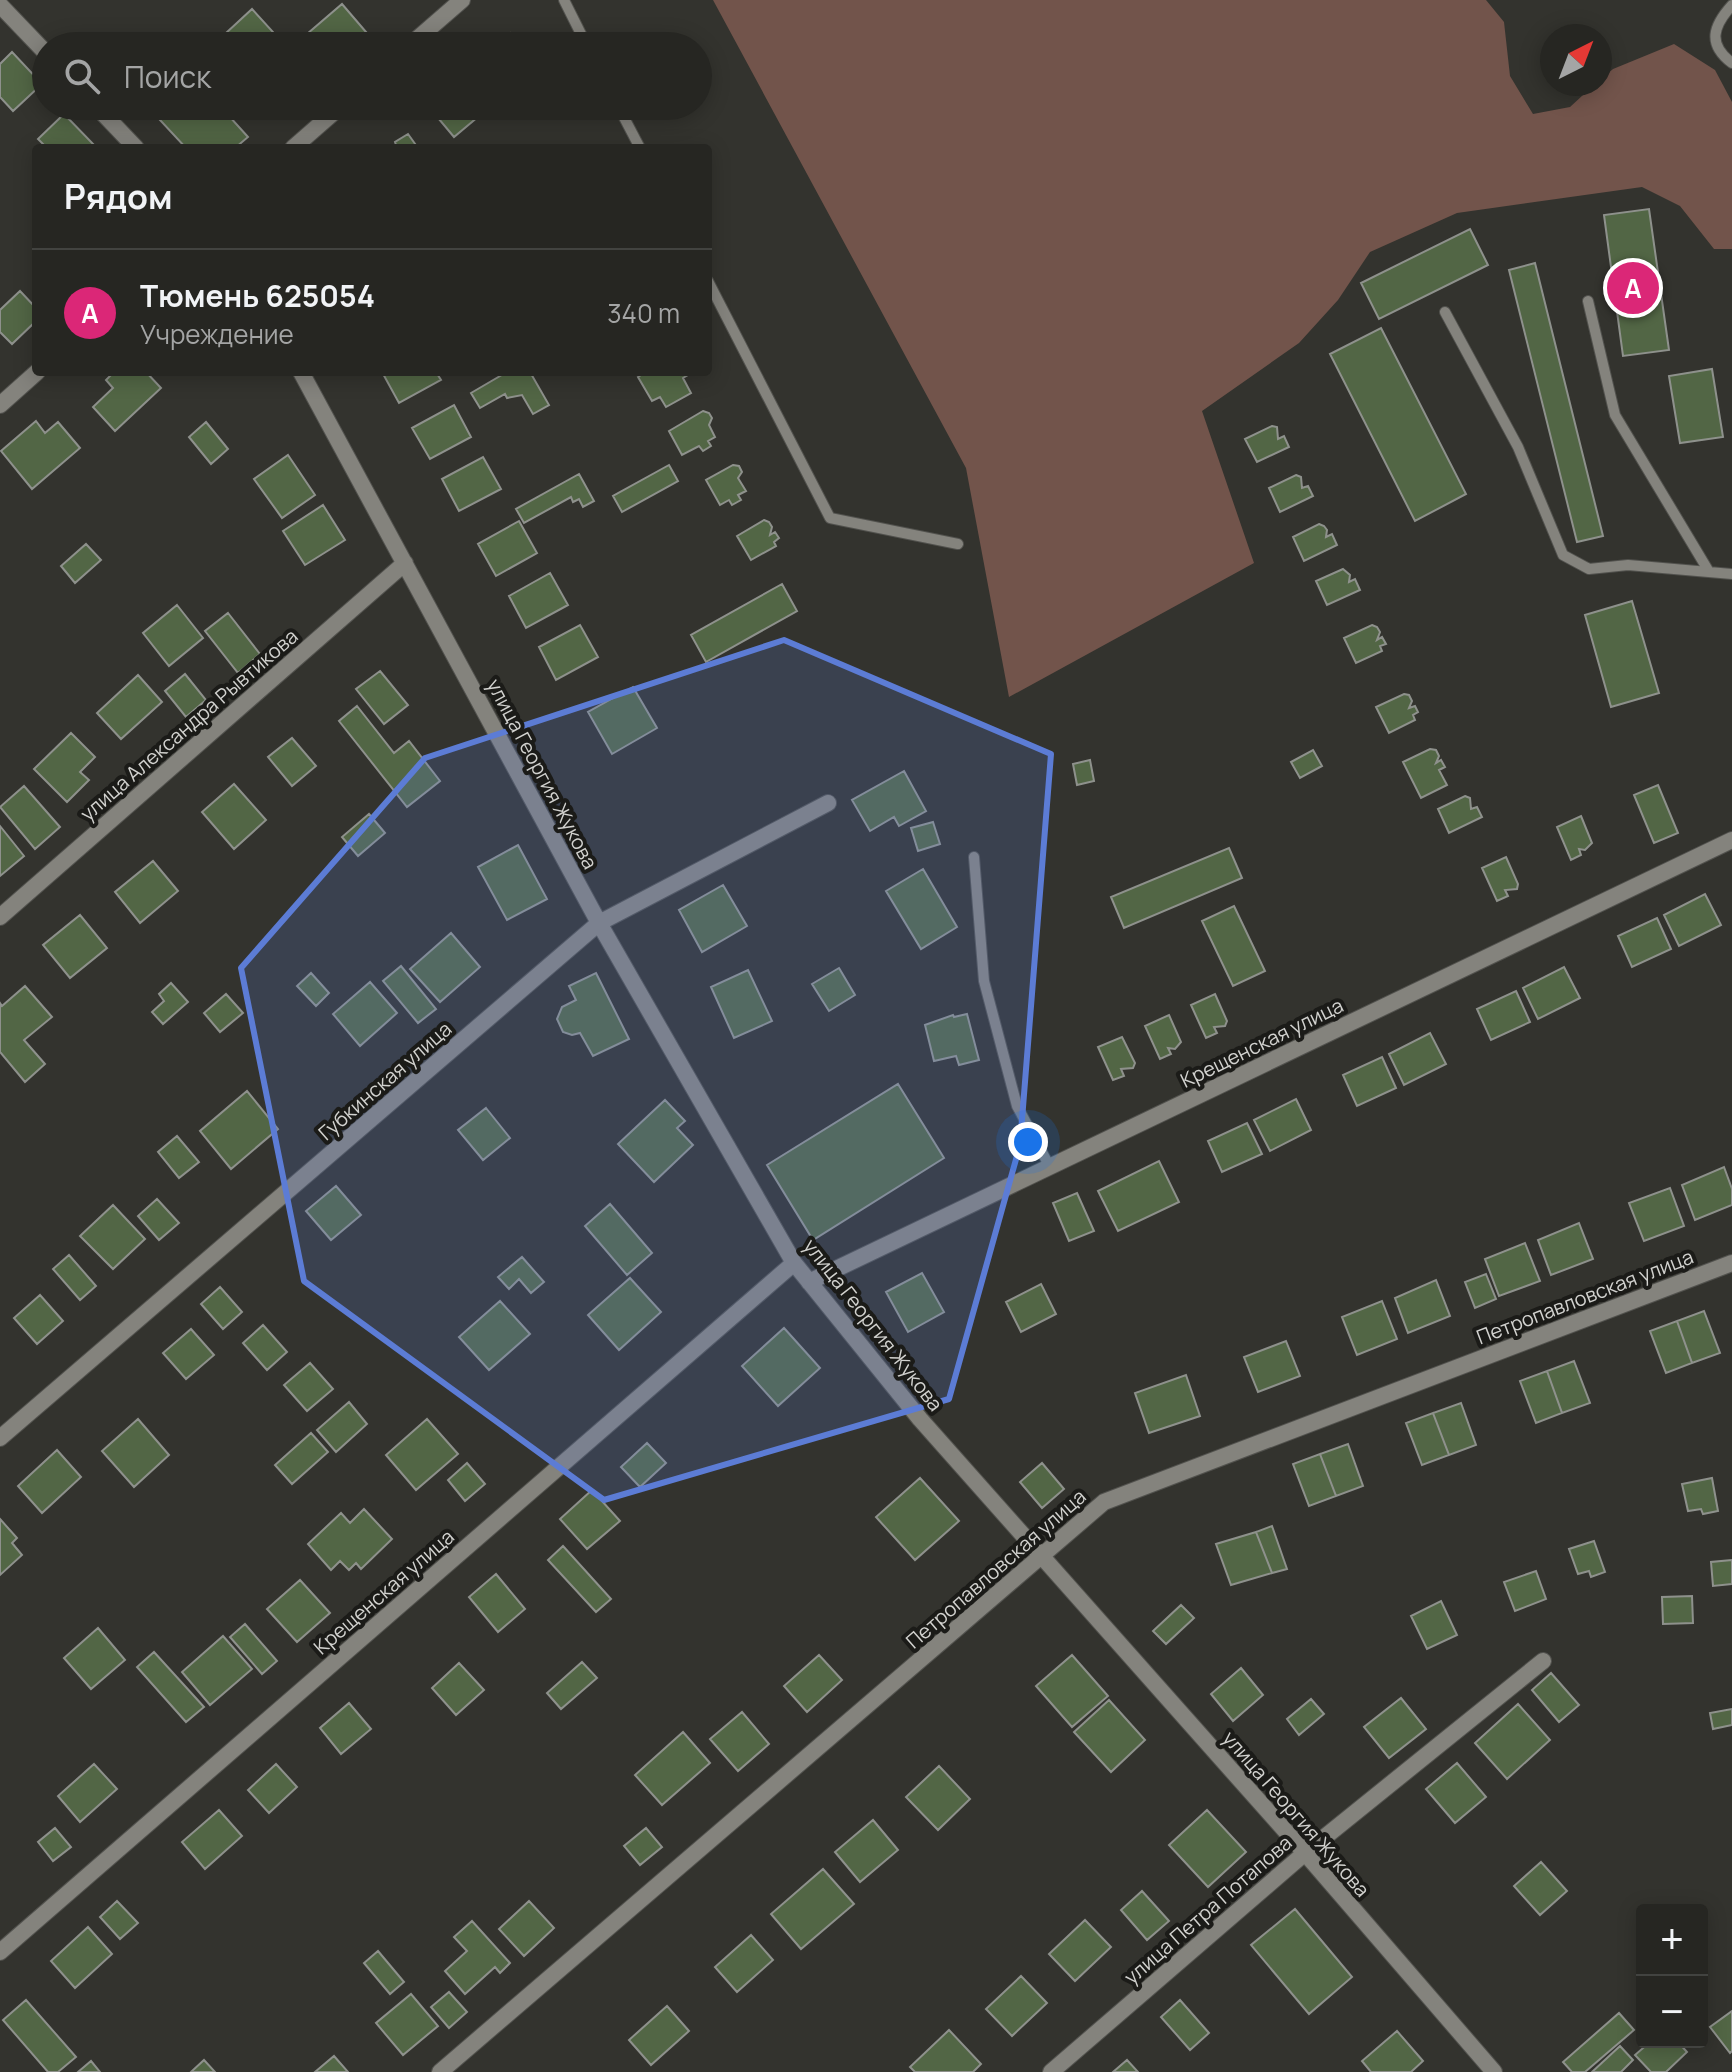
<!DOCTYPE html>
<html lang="ru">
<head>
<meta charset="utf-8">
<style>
  body { margin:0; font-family:Manrope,sans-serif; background:#2e2e2a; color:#f1f3f6 }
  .controls { position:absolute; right:24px; bottom:24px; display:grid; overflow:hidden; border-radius:8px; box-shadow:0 4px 20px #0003 }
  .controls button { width:72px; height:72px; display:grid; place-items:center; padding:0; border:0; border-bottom:2px solid #424340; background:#262622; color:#f1f3f6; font:40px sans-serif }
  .compass { position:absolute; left:1540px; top:24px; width:72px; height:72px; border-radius:50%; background:#262622; box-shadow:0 4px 20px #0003; rotate:42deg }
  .you { position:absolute; left:1028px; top:1142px; width:28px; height:28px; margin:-20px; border:6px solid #fff; border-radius:50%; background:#1a73e8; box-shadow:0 0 0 12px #1a73e833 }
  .badge { display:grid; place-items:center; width:52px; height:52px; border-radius:50%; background:#db2777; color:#fff; font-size:26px; font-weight:700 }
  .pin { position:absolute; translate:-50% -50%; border:4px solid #fff; box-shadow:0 2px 8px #0006 }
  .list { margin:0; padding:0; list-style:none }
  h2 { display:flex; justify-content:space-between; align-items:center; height:104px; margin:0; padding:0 32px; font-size:34px }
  h2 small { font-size:26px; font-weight:400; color:#a4a5a5 }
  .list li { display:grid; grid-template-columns:52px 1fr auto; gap:24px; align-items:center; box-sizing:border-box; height:128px; padding:0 32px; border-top:2px solid #424340 }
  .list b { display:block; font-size:30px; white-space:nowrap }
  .list p { margin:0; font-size:26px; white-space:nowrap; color:#a4a5a5 }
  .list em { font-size:26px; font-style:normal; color:#a4a5a5 }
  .icon { flex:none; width:44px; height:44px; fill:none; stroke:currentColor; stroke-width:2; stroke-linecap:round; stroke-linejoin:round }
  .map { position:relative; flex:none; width:1732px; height:2072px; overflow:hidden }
  .search { position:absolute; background:#262622; box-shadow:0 4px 20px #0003; left:32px; top:32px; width:680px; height:88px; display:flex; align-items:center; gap:20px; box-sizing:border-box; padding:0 28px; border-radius:44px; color:#a4a5a5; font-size:30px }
  .panel { position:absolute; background:#262622; box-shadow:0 4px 20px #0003; left:32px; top:144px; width:680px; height:232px; border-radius:8px }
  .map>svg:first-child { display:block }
  .green { fill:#72544b }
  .building { fill:#526645; stroke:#8e918c; stroke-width:2 }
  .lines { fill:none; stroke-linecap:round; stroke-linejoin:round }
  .service-casing { stroke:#52524e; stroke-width:12 }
  .minor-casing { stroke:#52524e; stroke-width:18 }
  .service { stroke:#84837d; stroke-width:10 }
  .minor { stroke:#84837d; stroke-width:16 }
  .marked { fill:#5c7cd5; fill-opacity:0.2; stroke:#5c7cd5; stroke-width:6; stroke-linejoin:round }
  .labels { text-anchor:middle; stroke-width:8; stroke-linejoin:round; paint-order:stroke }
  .street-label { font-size:20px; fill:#d2d2cf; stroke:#1b1b18 }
</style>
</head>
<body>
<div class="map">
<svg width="1732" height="2072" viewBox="0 0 1732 2072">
  <rect width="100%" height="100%" fill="#33332e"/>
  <path class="green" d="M713,0H1486L1504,22L1510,76L1533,114L1570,107L1595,84H1600V80L1613,69L1674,44L1715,70L1732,102V249H1714L1680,206L1642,187L1457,213L1370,252L1338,300L1299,343L1202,411L1254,563L1009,697L966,468Z"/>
  <path class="building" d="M342,4L366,32L350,46H293Z
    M252,9L283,43L279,46H212Z
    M510,33L519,46H489Z
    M12,52L42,84L13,111L0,97V64Z
    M147,106H220L248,137L235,148H186Z
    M428,106H491L454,137Z
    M513,106H540L521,118Z
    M64,114L95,146L93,148H47L38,139Z
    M408,134L418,148H397L395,142Z
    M1649,209L1669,350L1623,356L1604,215Z
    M1470,229L1488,265L1379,319L1361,283Z
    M1535,263L1603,536L1577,542L1509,270Z
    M20,291L36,308V321L12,344L0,332V310Z
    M1381,328L1466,494L1415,521L1330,354Z
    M1712,369L1723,437L1680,443L1669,376Z
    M114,372H146L161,388L115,431L93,407L113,388L106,380Z
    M382,372H436L441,380L399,403Z
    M507,372H530L549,405L533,414L522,395L507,398L505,394L480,408L471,393Z
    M646,372H686L688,375L683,378L691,393L666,407L660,397L652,401L638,377Z
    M454,405L471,437L430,459L412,428Z
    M703,411L709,413L712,418L709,425L715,437L708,441L711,446L703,451L699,446L682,455L669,431Z
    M36,421L45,433L58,422L80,448L32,489L1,451Z
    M206,422L228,449L211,464L189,437Z
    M1272,426L1277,427L1278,439L1284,436L1289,447L1257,462L1245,439Z
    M288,455L315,495L282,518L254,479Z
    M483,457L501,489L459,511L442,479Z
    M669,465L678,481L622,512L613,496Z
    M733,465L739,466L742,472L738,478L746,491L738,495L741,500L732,505L729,500L720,505L706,480Z
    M579,474L594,501L583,507L579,499L573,502L571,497L524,523L516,509Z
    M1296,475L1301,477L1302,488L1308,486L1313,496L1280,512L1269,488Z
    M323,505L345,540L305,565L283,531Z
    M764,520L769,522L772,527L770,535L775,532L779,538L774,542L776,546L751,560L737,536Z
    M519,521L537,553L496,576L478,544Z
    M1319,524L1324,526L1327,530L1326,537L1332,534L1337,545L1304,561L1293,537Z
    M86,544L101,560L75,583L61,566Z
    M1343,569L1350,575L1349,582L1355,579L1360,590L1327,605L1316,581Z
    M550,573L568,605L526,628L509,596Z
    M782,584L797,611L706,662L691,635Z
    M1632,601L1659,693L1611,707L1585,615Z
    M177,605L203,638L169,666L143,633Z
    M228,613L260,654L238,673L205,631Z
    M580,625L598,657L556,680L539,647Z
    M1372,625L1377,627L1380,632L1377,640L1382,637L1386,644L1380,646L1382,651L1356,663L1344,638Z
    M380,671L408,705L384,724L356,689Z
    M185,674L206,700L186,717L165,691Z
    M138,675L162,702L121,739L97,713Z
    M633,687L657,728L612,754L588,712Z
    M1404,694L1409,695L1412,701L1409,708L1415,706L1418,712L1413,715L1415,720L1389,733L1376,707Z
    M357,706L394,753L409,741L440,781L407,807L339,721Z
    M71,733L95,757L80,772L89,780L67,802L34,769Z
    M292,738L316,766L292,786L268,757Z
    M1430,749L1436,750L1439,756L1436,763L1441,760L1445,767L1439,770L1447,785L1421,798L1403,762Z
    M1313,750L1322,766L1300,778L1291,762Z
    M1090,760L1094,781L1077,785L1073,764Z
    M904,771L926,811L899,826L894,817L870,831L852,800Z
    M234,784L266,820L234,849L202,812Z
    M1658,785L1678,833L1654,843L1634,795Z
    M24,786L60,827L35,849L0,807Z
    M1465,796L1470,798L1471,809L1477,807L1482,817L1449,833L1438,809Z
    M369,814L385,833L358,856L342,837Z
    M1581,816L1592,843L1585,850L1579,849L1581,855L1571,860L1557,827Z
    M933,822L940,844L918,851L911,828Z
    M0,826L24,856L0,876Z
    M518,845L547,899L507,920L478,867Z
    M1229,848L1242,878L1124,928L1111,897Z
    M1506,857L1518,884L1517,889L1505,890L1508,896L1497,901L1482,868Z
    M153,861L178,891L140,923L115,892Z
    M923,869L957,927L921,949L886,891Z
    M723,885L747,926L702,952L679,910Z
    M1705,894L1721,925L1679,946L1664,915Z
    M1234,906L1265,971L1233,986L1202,921Z
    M80,915L107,948L70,978L43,945Z
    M1657,918L1671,949L1632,967L1618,936Z
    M451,933L480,967L440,1002L410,969Z
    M401,966L436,1009L418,1023L383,981Z
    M1564,967L1580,998L1538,1019L1523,988Z
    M839,968L855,995L829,1011L812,984Z
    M748,970L772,1021L734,1038L711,987Z
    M311,973L329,993L316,1006L297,986Z
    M596,973L629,1039L593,1056L580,1033L572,1035L563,1032L557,1019L562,1007L576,1000L569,986Z
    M370,982L397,1013L360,1046L333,1014Z
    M171,983L188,1002L163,1024L152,1012L164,1001L159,994Z
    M25,986L52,1017L24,1040L45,1064L25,1082L0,1052V1003L2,1006Z
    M1516,991L1530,1022L1491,1040L1477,1009Z
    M226,994L243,1013L220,1032L204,1013Z
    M1215,994L1227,1021L1225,1026L1214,1027L1217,1033L1206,1038L1191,1005Z
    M967,1014L979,1060L959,1065L956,1056L934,1061L925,1025L953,1015L954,1017Z
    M1169,1015L1181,1042L1175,1049L1168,1048L1171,1054L1160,1059L1145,1026Z
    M1430,1033L1446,1064L1404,1085L1389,1054Z
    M1122,1037L1135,1063L1133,1068L1121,1069L1124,1076L1113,1080L1098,1047Z
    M1382,1057L1396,1088L1357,1106L1343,1075Z
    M898,1084L944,1158L813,1240L767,1165Z
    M247,1091L278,1129L231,1169L200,1131Z
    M1296,1099L1311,1130L1270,1151L1254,1120Z
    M665,1100L685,1121L677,1128L693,1145L654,1182L618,1144Z
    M486,1108L510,1138L483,1160L458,1130Z
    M1247,1123L1262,1154L1222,1172L1208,1141Z
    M177,1136L199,1162L179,1178L158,1152Z
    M1159,1161L1179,1202L1118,1231L1098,1191Z
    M1724,1167L1732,1189V1205L1695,1220L1682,1185Z
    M336,1186L361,1215L331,1240L306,1211Z
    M1670,1188L1684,1226L1644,1241L1629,1203Z
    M1077,1193L1094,1231L1069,1241L1053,1203Z
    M157,1199L179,1223L159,1240L138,1216Z
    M610,1204L652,1253L627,1275L585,1226Z
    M113,1205L145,1239L113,1269L80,1236Z
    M1579,1223L1593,1259L1551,1275L1538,1240Z
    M1525,1243L1540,1281L1499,1296L1485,1259Z
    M69,1255L96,1286L80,1300L53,1269Z
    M522,1257L544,1282L531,1293L519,1279L509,1289L498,1277Z
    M922,1273L944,1312L908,1332L886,1292Z
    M1486,1274L1496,1299L1475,1308L1465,1282Z
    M630,1278L661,1312L619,1350L588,1315Z
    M1436,1280L1450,1316L1408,1333L1395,1298Z
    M1041,1284L1056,1314L1021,1332L1006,1302Z
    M220,1287L242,1312L223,1329L201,1304Z
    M40,1295L63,1321L37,1344L14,1318Z
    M500,1301L530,1334L489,1370L459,1337Z
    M1382,1301L1397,1339L1357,1355L1342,1317Z
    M1704,1311L1720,1353L1692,1363L1677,1321Z
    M1677,1321L1692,1363L1666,1373L1650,1331Z
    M263,1325L287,1352L267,1370L243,1343Z
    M784,1328L820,1368L778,1406L742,1366Z
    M191,1329L214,1355L186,1379L163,1353Z
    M1286,1341L1300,1376L1258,1392L1244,1357Z
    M1574,1361L1590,1403L1562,1413L1547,1371Z
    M310,1363L333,1389L307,1411L284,1385Z
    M1547,1371L1562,1413L1536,1423L1520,1381Z
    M1186,1375L1200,1416L1149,1433L1135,1393Z
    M349,1402L367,1424L336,1452L317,1430Z
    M1461,1403L1476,1445L1449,1455L1433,1413Z
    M1433,1413L1449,1455L1422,1465L1406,1423Z
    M138,1419L169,1455L134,1487L102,1451Z
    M427,1419L458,1454L416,1490L386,1455Z
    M311,1433L328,1452L292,1484L275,1465Z
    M647,1443L666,1463L640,1487L621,1467Z
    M1348,1444L1363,1486L1336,1496L1320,1454Z
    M57,1450L81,1477L42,1513L18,1486Z
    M1320,1454L1336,1496L1309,1506L1293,1464Z
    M467,1463L485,1484L465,1501L448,1480Z
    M1042,1463L1064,1489L1042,1508L1020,1482Z
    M920,1478L959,1521L915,1560L876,1517Z
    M1712,1478L1718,1511L1703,1514L1701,1509L1688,1511L1682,1484Z
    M592,1490L620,1521L587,1549L560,1519Z
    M364,1509L392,1539L361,1569L356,1563L349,1570L340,1561L331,1570L308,1544L341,1513L350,1523Z
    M0,1519L17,1538L12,1543L22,1555L0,1575Z
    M1272,1526L1287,1569L1272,1573L1256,1532Z
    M1256,1532L1272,1573L1231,1585L1216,1544Z
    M1594,1541L1605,1572L1591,1577L1589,1571L1578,1574L1569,1549Z
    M563,1546L611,1599L596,1612L548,1560Z
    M1732,1560V1584L1713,1586L1711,1562Z
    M1536,1571L1546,1599L1515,1611L1504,1582Z
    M496,1574L525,1609L498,1632L469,1597Z
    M300,1580L330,1613L297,1642L267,1609Z
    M1692,1596L1693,1623L1663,1624L1662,1597Z
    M1441,1601L1457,1635L1427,1649L1411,1616Z
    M1181,1605L1194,1618L1166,1644L1153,1631Z
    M245,1624L277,1661L262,1674L230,1637Z
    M98,1628L125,1660L91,1689L64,1658Z
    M223,1636L252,1669L210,1705L182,1672Z
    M154,1652L204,1707L186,1722L137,1667Z
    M819,1655L842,1680L807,1712L784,1686Z
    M1072,1655L1108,1696L1072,1727L1036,1686Z
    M582,1662L597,1678L561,1709L547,1693Z
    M459,1663L484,1690L456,1715L432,1688Z
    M1241,1668L1263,1695L1233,1721L1211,1694Z
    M1551,1673L1579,1705L1559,1722L1532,1690Z
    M1401,1698L1426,1729L1389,1758L1364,1727Z
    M1311,1699L1324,1714L1299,1735L1287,1719Z
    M1109,1700L1145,1740L1111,1772L1074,1732Z
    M349,1703L371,1729L341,1754L320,1728Z
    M1518,1704L1550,1740L1507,1779L1475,1743Z
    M1732,1709V1725L1713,1729L1710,1713Z
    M742,1712L769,1744L738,1771L710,1739Z
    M683,1732L710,1763L662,1805L635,1775Z
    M1457,1763L1486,1797L1455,1823L1426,1789Z
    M94,1764L117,1789L80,1822L58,1796Z
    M276,1764L297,1787L269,1813L248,1790Z
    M939,1766L970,1799L938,1830L906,1797Z
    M219,1810L242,1836L205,1869L182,1842Z
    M1207,1810L1246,1852L1208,1887L1169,1845Z
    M873,1820L898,1850L860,1882L835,1852Z
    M55,1828L71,1847L53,1861L38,1842Z
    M646,1828L662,1847L640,1865L624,1846Z
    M1541,1862L1567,1891L1540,1915L1514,1886Z
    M823,1869L854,1904L801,1949L771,1914Z
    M1142,1891L1169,1921L1147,1940L1121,1910Z
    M117,1901L138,1923L120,1939L100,1917Z
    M529,1901L554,1928L524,1956L499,1929Z
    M1295,1909L1352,1977L1309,2014L1251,1945Z
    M1085,1920L1111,1947L1075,1981L1049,1954Z
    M472,1921L510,1963L500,1973L495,1967L465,1994L445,1971L467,1951L454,1937Z
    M88,1927L112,1954L75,1988L51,1961Z
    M751,1935L773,1960L737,1992L715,1967Z
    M378,1951L404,1982L390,1994L364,1963Z
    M1021,1976L1047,2003L1012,2036L986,2009Z
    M449,1992L467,2012L449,2028L431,2007Z
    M411,1994L438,2026L403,2055L376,2023Z
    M26,2000L76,2057L58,2072H48L3,2020Z
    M1180,2000L1209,2033L1190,2050L1161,2017Z
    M667,2006L689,2031L651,2065L629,2040Z
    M1732,2011V2051L1730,2053L1710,2027Z
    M1619,2013L1634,2030L1585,2072H1572L1563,2062Z
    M949,2030L981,2064L973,2072H915L910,2067Z
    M1397,2031L1423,2061L1411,2072H1371L1362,2061Z
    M1650,2042H1678L1687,2052L1666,2072H1651L1635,2055Z
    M1620,2046L1633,2060L1621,2072H1592Z
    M334,2056L348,2072H315Z
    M204,2060L215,2072H191Z
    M1127,2060L1138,2072H1113Z
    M91,2061L100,2072H78Z"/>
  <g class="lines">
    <defs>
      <path id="service" d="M564,0L587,46
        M1732,5C1713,26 1707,44 1732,63
        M618,106L640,148
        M708,281L830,518L958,544
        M1588,301L1615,415L1708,570
        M1445,312L1518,447L1563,555L1589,569L1628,565L1732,574
        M974,857L984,981L1017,1106L1050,1167"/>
      <path id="minor" d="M0,5L46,53
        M409,46L462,0
        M96,106L136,148
        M293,148L341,106
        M301,372L599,923L794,1263L920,1419L1305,1853L1494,2072
        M0,405L37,372
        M0,917L405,563
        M809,1282L1732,840
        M0,1438L599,923L828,803
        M0,1952L794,1263
        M440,2072L1104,1502L1732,1263
        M1051,2072L1305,1853L1543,1661"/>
    </defs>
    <use href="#service" class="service-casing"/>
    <use href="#minor" class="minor-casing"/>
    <use href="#service" class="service"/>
    <use href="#minor" class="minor"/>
  </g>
  <path class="marked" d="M784,640L1051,754L1020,1145L949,1399L604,1500L304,1281L241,968L425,758Z"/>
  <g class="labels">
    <g class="street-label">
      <text transform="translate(189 725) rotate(-41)" y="7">улица Александра Рывтикова</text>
      <text transform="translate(542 774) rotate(62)" y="7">улица Георгия Жукова</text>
      <text transform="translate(1262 1043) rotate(-26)" y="7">Крещенская улица</text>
      <text transform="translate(385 1081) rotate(-41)" y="7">Губкинская улица</text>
      <text transform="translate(1585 1297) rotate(-21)" y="7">Петропавловская улица</text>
      <text transform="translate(873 1325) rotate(52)" y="7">улица Георгия Жукова</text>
      <text transform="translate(996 1569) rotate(-41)" y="7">Петропавловская улица</text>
      <text transform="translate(384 1592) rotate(-41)" y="7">Крещенская улица</text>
      <text transform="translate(1296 1814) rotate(49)" y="7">улица Георгия Жукова</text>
      <text transform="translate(1208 1910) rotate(-41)" y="7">улица Петра Потапова</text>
    </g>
  </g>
</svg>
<div class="controls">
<button>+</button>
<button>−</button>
</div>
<svg class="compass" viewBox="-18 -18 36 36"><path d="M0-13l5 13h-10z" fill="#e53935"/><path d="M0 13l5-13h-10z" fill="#a4a5a5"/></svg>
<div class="you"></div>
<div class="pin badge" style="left:1633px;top:288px">A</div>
<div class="search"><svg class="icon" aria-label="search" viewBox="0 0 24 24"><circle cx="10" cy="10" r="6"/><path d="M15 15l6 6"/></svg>Поиск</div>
<section class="panel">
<h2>Рядом<small></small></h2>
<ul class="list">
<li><span class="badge">A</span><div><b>Тюмень 625054</b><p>Учреждение</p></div><em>340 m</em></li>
</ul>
</section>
</div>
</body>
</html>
